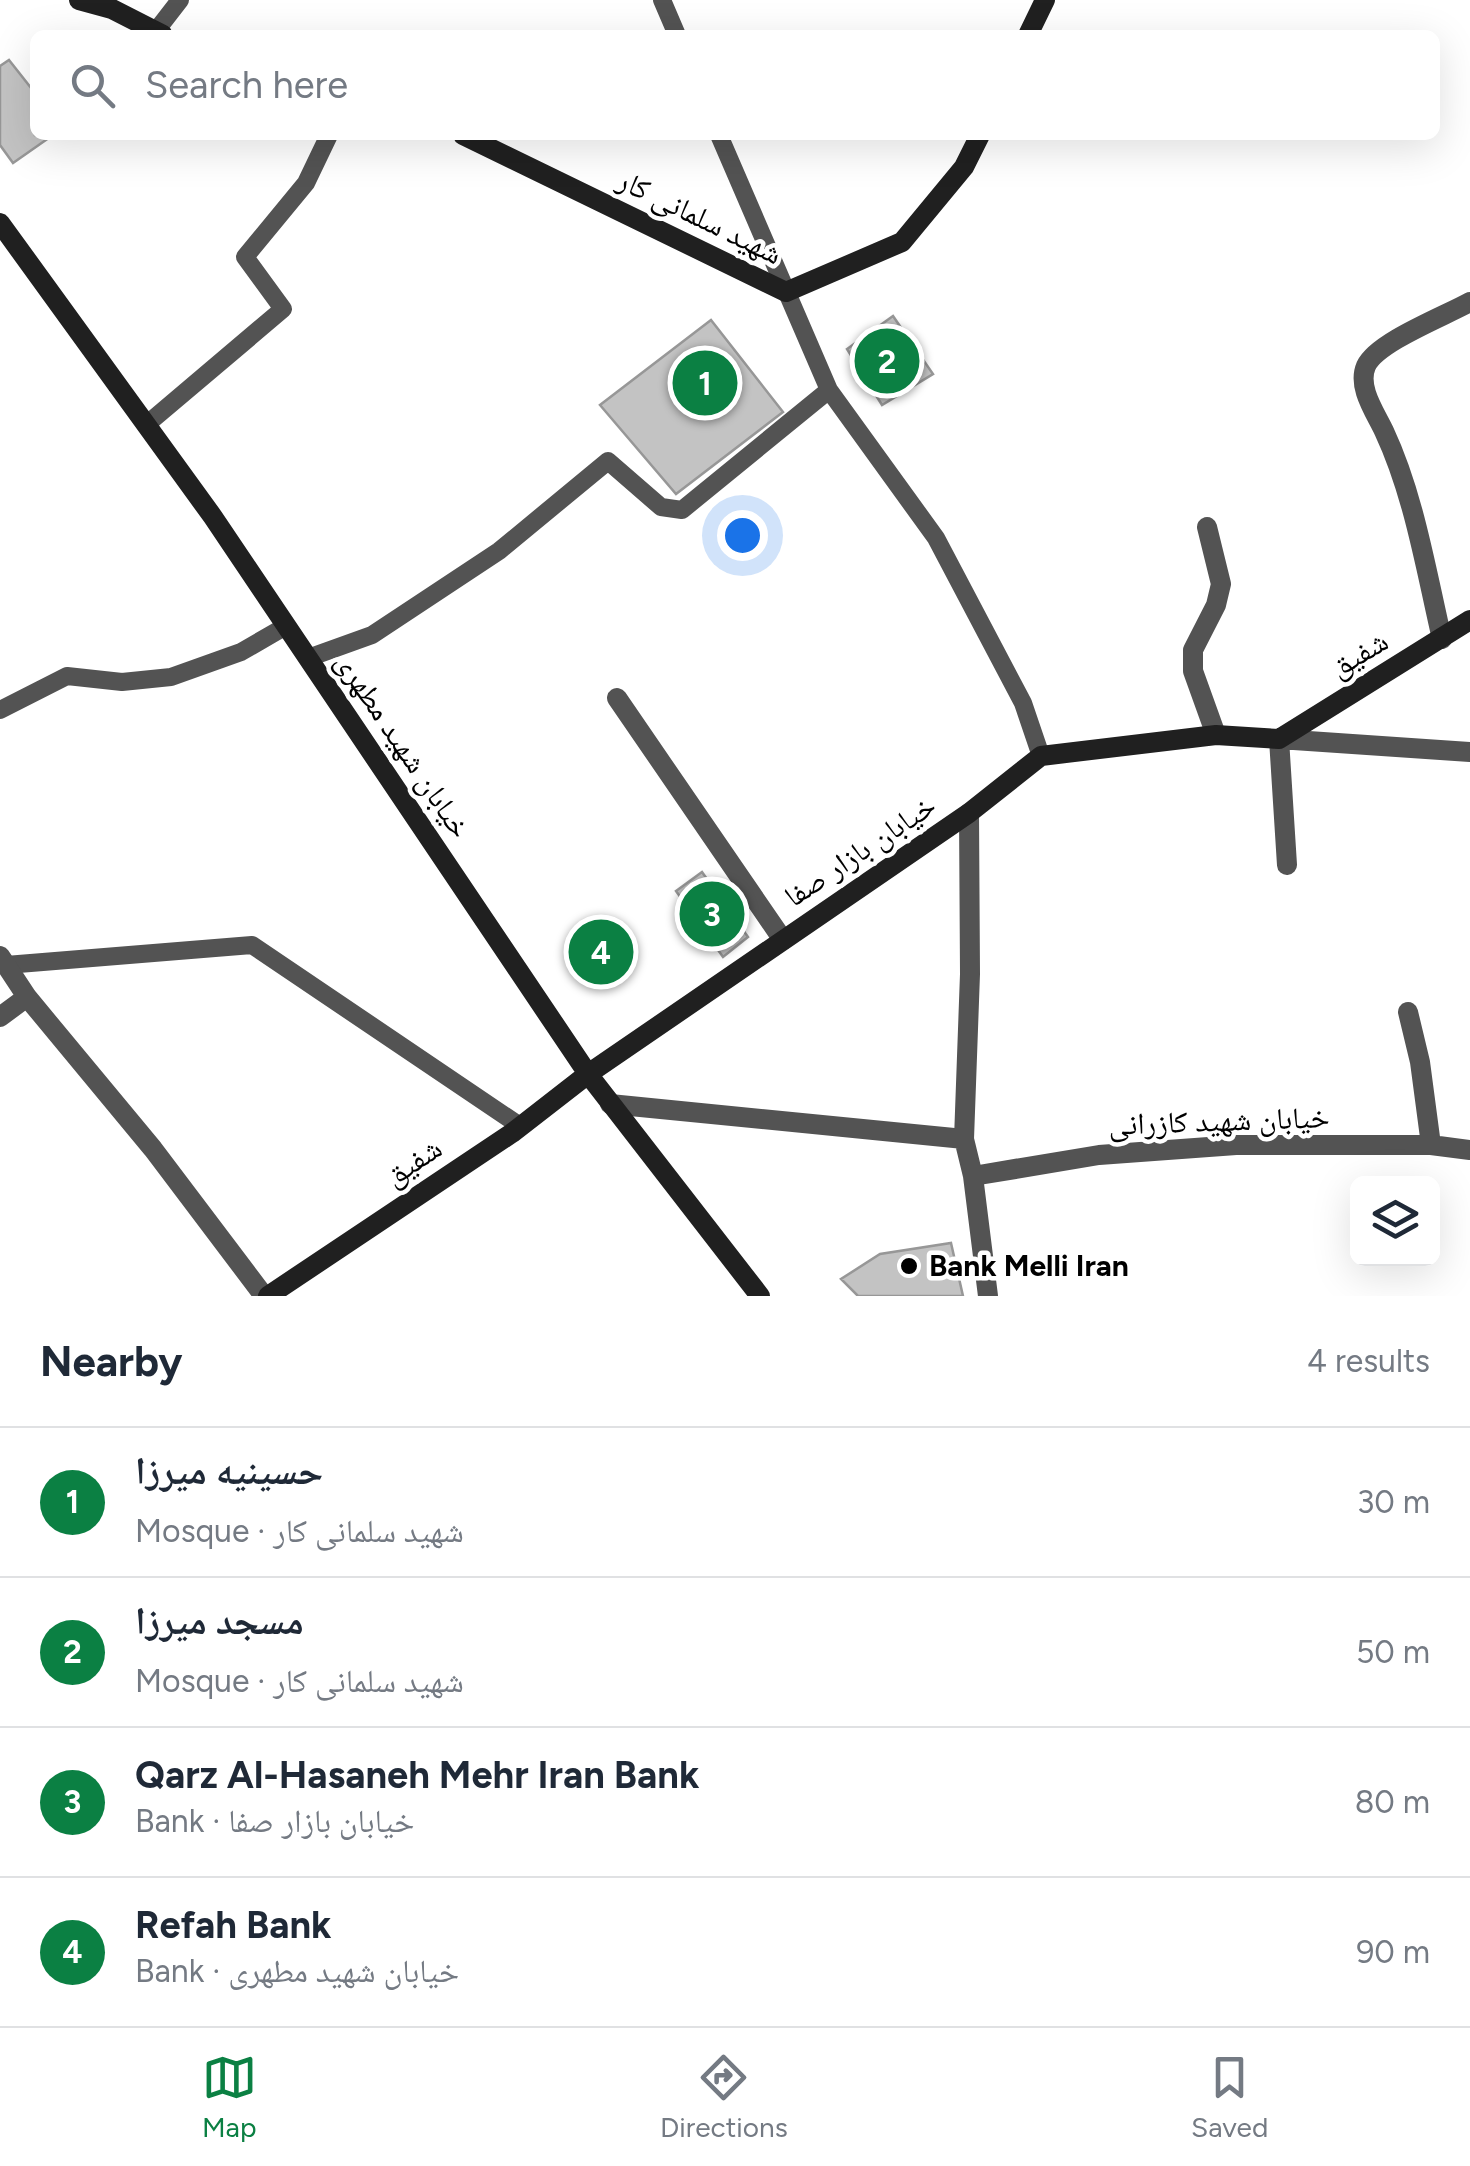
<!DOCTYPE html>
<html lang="en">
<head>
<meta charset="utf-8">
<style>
  body { margin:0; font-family:Figtree,"Noto Naskh Arabic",sans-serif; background:#f6f6f7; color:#1f2937 }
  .controls { position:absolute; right:30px; bottom:30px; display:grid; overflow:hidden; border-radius:15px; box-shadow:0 10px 40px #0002 }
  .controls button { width:90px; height:90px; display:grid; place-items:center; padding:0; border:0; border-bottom:2px solid #e0e1e3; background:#fff; color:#1f2937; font:50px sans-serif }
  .you { position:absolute; left:742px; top:535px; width:35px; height:35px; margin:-25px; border:8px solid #fff; border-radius:50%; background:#1a73e8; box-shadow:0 0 0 15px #1a73e833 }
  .badge { display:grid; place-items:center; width:65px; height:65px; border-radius:50%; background:#0b8043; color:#fff; font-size:32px; font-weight:700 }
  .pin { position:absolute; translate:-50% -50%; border:5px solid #fff; box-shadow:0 2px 10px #0006 }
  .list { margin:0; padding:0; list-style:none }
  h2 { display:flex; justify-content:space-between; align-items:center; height:130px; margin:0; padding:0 40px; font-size:42px }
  h2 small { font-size:32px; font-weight:400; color:#747a83 }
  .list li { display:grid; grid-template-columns:65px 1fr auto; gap:30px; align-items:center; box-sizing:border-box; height:150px; padding:0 40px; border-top:2px solid #e0e1e3 }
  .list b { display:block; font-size:38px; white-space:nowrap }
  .list p { margin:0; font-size:32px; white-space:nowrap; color:#747a83 }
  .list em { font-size:32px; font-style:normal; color:#747a83 }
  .icon { flex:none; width:55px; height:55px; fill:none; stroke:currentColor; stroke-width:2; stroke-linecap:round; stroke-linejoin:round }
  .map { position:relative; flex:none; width:1470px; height:1296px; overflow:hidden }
  .search { position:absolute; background:#fff; box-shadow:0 10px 40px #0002; left:30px; right:30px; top:30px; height:110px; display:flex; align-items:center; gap:25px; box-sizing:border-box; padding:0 35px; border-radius:15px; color:#747a83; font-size:38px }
  .sheet { height:730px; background:#fff }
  nav { display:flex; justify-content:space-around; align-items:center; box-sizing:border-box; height:140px; border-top:2px solid #e0e1e3; background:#fff; font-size:28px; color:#747a83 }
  nav a { display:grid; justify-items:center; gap:5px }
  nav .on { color:#0b8043 }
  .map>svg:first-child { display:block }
  .building { fill:#c3c3c3; stroke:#979797; stroke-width:2.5 }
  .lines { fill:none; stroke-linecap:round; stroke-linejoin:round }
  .lane { stroke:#535353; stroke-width:18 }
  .street { stroke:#535353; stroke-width:20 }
  .secondary { stroke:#202020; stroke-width:20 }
  .poi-dot { fill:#000; stroke:#fff; stroke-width:4 }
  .labels { text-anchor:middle; stroke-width:9; stroke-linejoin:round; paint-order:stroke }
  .street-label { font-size:30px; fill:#000; stroke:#fff }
  .poi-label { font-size:30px; font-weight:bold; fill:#000; stroke:#fff; text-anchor:start }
</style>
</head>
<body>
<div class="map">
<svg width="1470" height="1296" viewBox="0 0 1470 1296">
  <rect width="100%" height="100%" fill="#fff"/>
  <path class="building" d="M9,60L35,93V135H53L13,163L0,145V66Z
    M893,316L933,374L882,405L847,349Z
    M711,320L783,412L676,494L600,405Z
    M702,872L748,937L723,957L676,891Z
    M611,921L633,954L592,980L570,950Z
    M951,1243L963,1296H858L841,1279L880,1254Z"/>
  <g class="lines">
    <path class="lane" d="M662,0L677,35
      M156,31L180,0
      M719,135L829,390L936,538L1023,703L1041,756
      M146,425L283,309L245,257L306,183L329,135
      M308,658L372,635L499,551L608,461L661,507L682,510L829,390
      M0,710L67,676L122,682L171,677L241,652L286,626
      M6,965L252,945L520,1126"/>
    <path class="street" d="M1207,527L1221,584L1216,605L1193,650V671L1216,735
      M1442,639C1426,570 1414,495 1384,431C1375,412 1357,387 1366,366C1377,342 1445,316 1470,302
      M617,698L783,940
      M969,813L970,974L964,1139L973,1176L988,1296
      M1287,865L1279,739L1470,752
      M0,956L27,997L153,1149L264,1296
      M1408,1012L1420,1062L1431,1145
      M0,1017L27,997
      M610,1104L964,1139
      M973,1176L1099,1155L1236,1145H1431L1470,1150"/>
    <path class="secondary" d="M79,0L112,9L163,35
      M1028,35L1045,0
      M463,135L786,292L902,242L964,167L980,135
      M0,223L213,517L588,1074L760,1296
      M268,1296L512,1133L588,1074L969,813L1041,756L1216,735L1279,739L1470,620"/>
  </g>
  <circle class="poi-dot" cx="909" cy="1266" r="10"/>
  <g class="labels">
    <g class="street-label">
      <text transform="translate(700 217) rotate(26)" y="10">شهید سلمانی کار</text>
      <text transform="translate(1359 654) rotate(-31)" y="10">شفیق</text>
      <text transform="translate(403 745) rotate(56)" y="10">خیابان شهید مطهری</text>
      <text transform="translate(860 851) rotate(-34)" y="10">خیابان بازار صفا</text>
      <text transform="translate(1219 1121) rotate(-2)" y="10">خیابان شهید کازرانی</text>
      <text transform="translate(413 1162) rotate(-34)" y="10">شفیق</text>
    </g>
    <g class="poi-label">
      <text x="929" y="1276">Bank Melli Iran</text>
    </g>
  </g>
</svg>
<div class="controls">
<button><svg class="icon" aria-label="layers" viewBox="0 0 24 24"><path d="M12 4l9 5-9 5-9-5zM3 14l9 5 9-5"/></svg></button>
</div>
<div class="you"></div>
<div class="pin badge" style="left:705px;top:383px">1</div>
<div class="pin badge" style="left:887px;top:361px">2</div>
<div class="pin badge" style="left:712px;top:914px">3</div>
<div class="pin badge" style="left:601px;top:952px">4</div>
<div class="search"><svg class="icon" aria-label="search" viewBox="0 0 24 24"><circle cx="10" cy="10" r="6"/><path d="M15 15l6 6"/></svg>Search here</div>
</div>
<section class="sheet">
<h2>Nearby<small>4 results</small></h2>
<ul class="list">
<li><span class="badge">1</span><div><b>حسینیه میرزا</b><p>Mosque · شهید سلمانی کار</p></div><em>30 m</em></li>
<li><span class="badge">2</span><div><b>مسجد میرزا</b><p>Mosque · شهید سلمانی کار</p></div><em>50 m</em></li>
<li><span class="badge">3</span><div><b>Qarz Al-Hasaneh Mehr Iran Bank</b><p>Bank · خیابان بازار صفا</p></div><em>80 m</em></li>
<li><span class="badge">4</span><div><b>Refah Bank</b><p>Bank · خیابان شهید مطهری</p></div><em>90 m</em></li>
</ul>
</section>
<nav>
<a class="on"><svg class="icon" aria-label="map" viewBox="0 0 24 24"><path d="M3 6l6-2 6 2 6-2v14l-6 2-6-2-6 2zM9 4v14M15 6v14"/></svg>Map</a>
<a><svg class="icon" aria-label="directions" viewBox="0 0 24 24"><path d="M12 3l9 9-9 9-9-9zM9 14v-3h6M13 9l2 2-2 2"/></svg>Directions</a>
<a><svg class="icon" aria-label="saved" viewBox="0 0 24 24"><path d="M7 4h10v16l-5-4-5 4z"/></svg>Saved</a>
</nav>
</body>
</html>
